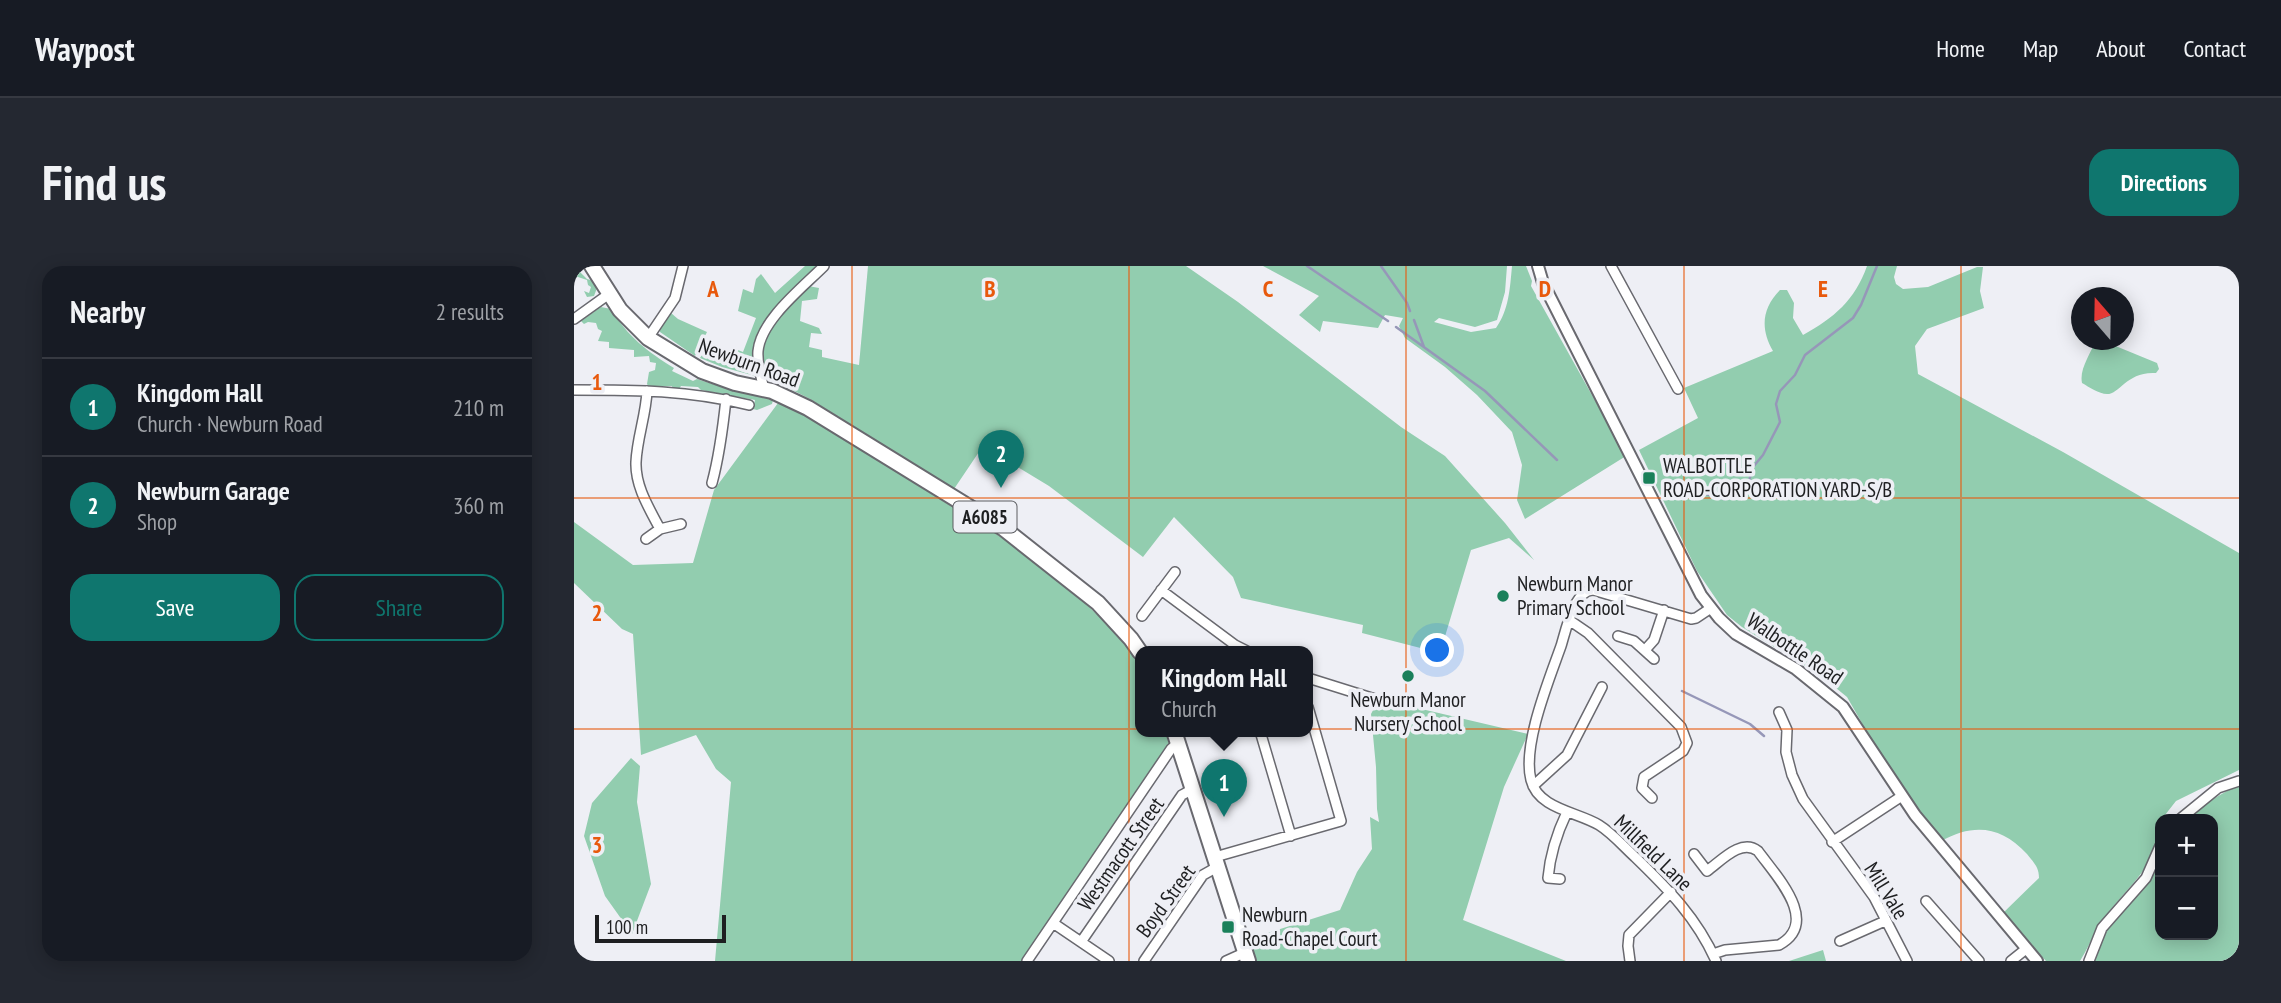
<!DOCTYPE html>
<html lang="en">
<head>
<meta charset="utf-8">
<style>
  body { margin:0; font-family:"PT Sans Narrow",sans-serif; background:#242831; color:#f1f3f6 }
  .controls { position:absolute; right:21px; bottom:21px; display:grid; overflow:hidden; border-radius:14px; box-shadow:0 4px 18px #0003 }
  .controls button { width:63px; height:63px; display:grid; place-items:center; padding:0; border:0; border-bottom:2px solid #363941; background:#171b24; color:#f1f3f6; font:35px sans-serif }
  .compass { position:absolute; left:1497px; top:21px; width:63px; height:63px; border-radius:50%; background:#171b24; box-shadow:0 4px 18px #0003; rotate:340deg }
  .scale { position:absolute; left:21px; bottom:18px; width:131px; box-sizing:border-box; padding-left:7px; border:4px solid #1e1f21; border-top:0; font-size:19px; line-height:24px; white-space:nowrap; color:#1e1f21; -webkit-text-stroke:5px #eeeff5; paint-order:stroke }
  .you { position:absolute; left:864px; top:385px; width:24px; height:24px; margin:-18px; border:5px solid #fff; border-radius:50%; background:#1a73e8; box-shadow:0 0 0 10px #1a73e833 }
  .badge { display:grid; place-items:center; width:46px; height:46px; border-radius:50%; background:#0f766e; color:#fff; font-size:23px; font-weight:700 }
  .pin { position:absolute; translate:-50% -58px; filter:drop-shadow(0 2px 4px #0008) }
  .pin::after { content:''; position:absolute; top:37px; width:24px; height:21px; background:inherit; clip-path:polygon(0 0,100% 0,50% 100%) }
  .popup { position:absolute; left:561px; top:380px; width:178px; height:91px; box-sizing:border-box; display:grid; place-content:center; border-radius:14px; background:#171b24; filter:drop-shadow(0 2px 5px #0005); font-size:23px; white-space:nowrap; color:#9ea1a6 }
  .popup b { font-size:26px; color:#f1f3f6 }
  .popup::after { content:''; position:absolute; left:50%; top:100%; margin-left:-14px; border:14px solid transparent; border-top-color:#171b24 }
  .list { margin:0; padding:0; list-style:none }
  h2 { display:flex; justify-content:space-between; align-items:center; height:91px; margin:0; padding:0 28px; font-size:30px }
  h2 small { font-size:23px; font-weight:400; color:#9ea1a6 }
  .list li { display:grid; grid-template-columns:46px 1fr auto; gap:21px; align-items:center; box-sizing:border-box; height:98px; padding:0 28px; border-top:2px solid #363941 }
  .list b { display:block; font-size:26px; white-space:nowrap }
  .list p { margin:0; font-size:23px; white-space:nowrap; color:#9ea1a6 }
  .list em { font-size:23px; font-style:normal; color:#9ea1a6 }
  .actions { display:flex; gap:14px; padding:21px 28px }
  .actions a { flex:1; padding:16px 0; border:2px solid #0f766e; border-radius:21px; text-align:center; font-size:24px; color:#0f766e }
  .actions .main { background:#0f766e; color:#fff }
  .map { position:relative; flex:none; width:1665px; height:695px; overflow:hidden; border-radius:21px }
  header { display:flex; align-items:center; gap:42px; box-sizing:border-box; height:98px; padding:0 35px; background:#171b24; border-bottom:2px solid #363941 }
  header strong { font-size:33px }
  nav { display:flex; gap:38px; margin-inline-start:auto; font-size:24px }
  .intro { display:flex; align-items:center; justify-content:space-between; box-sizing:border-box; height:168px; padding:0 42px }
  h1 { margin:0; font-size:49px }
  .button { padding:18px 32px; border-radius:21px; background:#0f766e; color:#fff; font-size:24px; font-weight:700 }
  main { display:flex; gap:42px; padding:0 42px }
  aside { flex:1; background:#171b24; border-radius:21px; box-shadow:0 4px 18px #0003 }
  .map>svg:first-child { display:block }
  .green { fill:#92cdaf }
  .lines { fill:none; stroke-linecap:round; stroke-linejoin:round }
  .stream { stroke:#9697b8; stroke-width:2.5 }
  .minor-casing { stroke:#69696f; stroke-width:12 }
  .tertiary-casing { stroke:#69696f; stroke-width:14 }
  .primary-casing { stroke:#69696f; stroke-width:18 }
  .minor { stroke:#fff; stroke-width:9 }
  .tertiary { stroke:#fff; stroke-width:10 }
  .primary { stroke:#fff; stroke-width:14 }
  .grid { fill:none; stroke:#e8590c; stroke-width:2; stroke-opacity:0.55 }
  .poi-dot { fill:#1a805a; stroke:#eeeff5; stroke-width:2.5 }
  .labels { text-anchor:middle; stroke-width:7; stroke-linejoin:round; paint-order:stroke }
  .shield { fill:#eeeff5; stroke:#5c5d61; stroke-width:2 }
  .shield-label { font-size:19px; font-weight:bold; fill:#1e1f21 }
  .street-label { font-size:21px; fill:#1e1f21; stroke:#eeeff5 }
  .poi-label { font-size:21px; fill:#1e1f21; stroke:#eeeff5; text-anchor:start }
  .grid-label { font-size:23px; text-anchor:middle; font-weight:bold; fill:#e8590c; stroke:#eeeff5; stroke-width:7; stroke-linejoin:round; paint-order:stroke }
</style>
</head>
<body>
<header>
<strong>Waypost</strong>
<nav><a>Home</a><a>Map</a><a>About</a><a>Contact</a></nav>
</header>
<div class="intro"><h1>Find us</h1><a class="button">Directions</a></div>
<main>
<aside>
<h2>Nearby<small>2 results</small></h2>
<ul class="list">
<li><span class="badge">1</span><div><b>Kingdom Hall</b><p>Church · Newburn Road</p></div><em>210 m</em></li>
<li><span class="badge">2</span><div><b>Newburn Garage</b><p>Shop</p></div><em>360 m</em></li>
</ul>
<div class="actions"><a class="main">Save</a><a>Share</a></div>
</aside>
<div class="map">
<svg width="1665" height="695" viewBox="0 0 1665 695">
  <rect width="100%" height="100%" fill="#eeeff5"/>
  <path class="green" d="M231,0H241V4L185,72V111L148,101L126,92L133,81L160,91L164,84L169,86L182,52L164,45L169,23L179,27L182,13L187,8L201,27Z
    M294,0H612L664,36L827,161L871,190L931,257L960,294L935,272L897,284L866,387L788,367L789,359L667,332L659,311L600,251L569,291L475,220L409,180L380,223L236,133L189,109L185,92L199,54L234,20L245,22L243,33L228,35L226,55L245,62L248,68L237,67L235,81L248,84V91L285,99Z
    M689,0H933L931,26L923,54L901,61L865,52L860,56L897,66L922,62C935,44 936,22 938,0H952L958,15L957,20L1052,190L951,253L943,234L948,199L938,166L903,129L871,101L831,72L825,60L829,52L811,49L804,62L749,55L746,66L725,49L745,30Z
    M1293,0H1323L1320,11L1322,18L1329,23L1354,21L1403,1H1409L1406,25L1410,42L1353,63L1341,80L1344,108L1489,186L1665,287V504L1602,535L1591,549L1601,553H1586C1586,603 1548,623 1524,661C1518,672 1513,684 1506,695H1472L1428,648L1465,612C1465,601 1460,597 1453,588C1427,560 1400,557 1367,575L1320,513L1273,431L1246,409L1168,361L1153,349L1123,305L1065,184L1124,152L1110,122L1199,85C1186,63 1188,42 1206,24H1213L1220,37L1219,52L1229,69C1260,52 1281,34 1293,0Z
    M1,1L13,13L20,15L23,22L20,30L13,31L10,25L15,27L17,21L14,19L13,14L1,10L3,6L0,4Z
    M27,41L37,43C53,70 74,86 100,102L98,105L119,115L123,113C148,122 174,125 199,134L198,138L183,144L179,143L181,134L127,124L124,121L107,120L105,123H99L98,120L75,121L73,118L75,106L81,104L82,97L76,96L75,90L60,91V84L35,82V76L24,75L28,65L24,63L22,57L14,56L10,58L7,55Z
    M97,47L104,53L133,66L121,90L86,66L85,63Z
    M1522,74H1527L1583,97L1585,103L1582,107C1553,105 1546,128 1533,128C1525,128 1515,121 1508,117C1505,103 1517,87 1522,74Z
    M204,137L234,151L446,283L511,337L554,378L566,402V465H591L596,481L449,695H141L157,516L142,503L122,469L67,489L59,368L48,363L0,317V256L59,299L119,297L140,224Z
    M805,433L954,468L930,521L889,654L992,695H678L672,674L766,644L783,606L798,583L796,551L805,556L803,543L802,501L797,448Z
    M57,492L66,500L63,536L77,618L58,668L31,630L10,570L18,537Z
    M1665,520V695H1519L1531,666L1573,618L1586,594V669H1639V553H1617C1629,539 1647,526 1665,520Z
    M1249,684L1252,695H1215Z"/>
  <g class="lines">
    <path class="stream" d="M733,0L814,55
      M807,0L833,37L836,45
      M840,54L850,81
      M822,61L911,125L983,194
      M1094,225L1105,221L1150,233L1163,231L1173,222L1179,201L1189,189L1206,156L1202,138L1206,125L1221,109L1231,89L1279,52L1287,39L1303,0
      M1108,425L1176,458L1190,470"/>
    <defs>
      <path id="minor" d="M1037,0L1104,123
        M0,53L35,28
        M74,72L101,32L109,0
        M190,123C187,111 183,98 184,85C187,54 228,22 250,0
        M0,124C62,124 114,124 175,139
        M73,125C72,149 63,172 62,196C61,220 75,242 86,263
        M138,217C145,191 149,161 152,133
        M72,273L86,263L107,258
        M587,324L661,379L673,385
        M1137,342L1122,352L1117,353L1019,324C1000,324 992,364 987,380C975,414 948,479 957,514C964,543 1004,546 1025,559C1038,567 1050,581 1061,591C1094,623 1123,652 1142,695
        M568,350L601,306
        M995,354L1014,367L1107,461L1113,477L1109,485L1070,511L1068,522L1078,532
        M1044,370L1060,375L1080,393
        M1071,384L1080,374L1090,344
        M734,412L801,433
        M1205,446L1213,464L1212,486L1218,509L1229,533L1300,631L1333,695
        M686,465L717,570
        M959,520L993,489L1028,421
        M1606,553L1644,522L1665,515
        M1258,576L1328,530
        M1120,588L1133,605C1147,595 1167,572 1184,585C1202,610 1247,656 1205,679L1151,684L1139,688
        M641,591L767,555L734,441
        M986,613L974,612C976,589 983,567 993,546
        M1352,635L1405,695
        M479,657L535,695
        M1266,675L1311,655
        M507,676L608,529L619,523
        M453,695L597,483L604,477
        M570,695L629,609L645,600
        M652,695L672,686
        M1056,695L1054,680L1055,669L1097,626
        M1437,695L1452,683
        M1515,695L1528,662L1572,612L1586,580"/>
      <path id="tertiary" d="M964,0L969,17L1127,329L1145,352L1162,368L1222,403L1269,441L1341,549L1463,695"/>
      <path id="primary" d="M18,0L46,44L74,72L128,105L161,117L198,125L234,142L429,262L524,337L557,373L566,386
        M600,465L674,695"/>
    </defs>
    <use href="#minor" class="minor-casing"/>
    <use href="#tertiary" class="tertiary-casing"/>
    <use href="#primary" class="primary-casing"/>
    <use href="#minor" class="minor"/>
    <use href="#tertiary" class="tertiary"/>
    <use href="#primary" class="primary"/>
  </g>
  <path class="grid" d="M278,0V695M555,0V695M832,0V695M1110,0V695M1387,0V695M0,232H1665M0,463H1665"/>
  <g class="poi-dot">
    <rect x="1068" y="205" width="14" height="14" rx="3.5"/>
    <circle cx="929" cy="330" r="7"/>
    <circle cx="834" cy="410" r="7"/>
    <rect x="647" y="654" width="14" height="14" rx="3.5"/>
  </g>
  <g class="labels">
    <rect class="shield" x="379.5" y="235.5" width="63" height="31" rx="5"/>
    <g class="shield-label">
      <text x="411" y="258">A6085</text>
    </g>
    <g class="street-label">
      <text transform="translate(175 97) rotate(20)" y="7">Newburn Road</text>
      <text transform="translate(1221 383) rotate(34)" y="7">Walbottle Road</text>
      <text transform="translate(1079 587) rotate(44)" y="7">Millfield Lane</text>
      <text transform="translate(547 588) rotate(-55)" y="7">Westmacott Street</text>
      <text transform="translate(1312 625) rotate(58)" y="7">Mill Vale</text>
      <text transform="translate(592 635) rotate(-54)" y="7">Boyd Street</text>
    </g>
    <g class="poi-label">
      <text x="1089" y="207">WALBOTTLE<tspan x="1089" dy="24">ROAD-CORPORATION YARD-S/B</tspan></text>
      <text x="943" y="325">Newburn Manor<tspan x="943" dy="24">Primary School</tspan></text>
      <text x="834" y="441" text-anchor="middle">Newburn Manor<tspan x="834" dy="24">Nursery School</tspan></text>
      <text x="668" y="656">Newburn<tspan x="668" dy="24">Road-Chapel Court</tspan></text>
    </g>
  </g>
  <g class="grid-label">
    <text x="139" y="31">A</text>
    <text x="416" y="31">B</text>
    <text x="694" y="31">C</text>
    <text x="971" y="31">D</text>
    <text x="1249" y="31">E</text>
    <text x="23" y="124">1</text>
    <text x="23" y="355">2</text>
    <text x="23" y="587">3</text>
  </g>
</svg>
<div class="controls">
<button>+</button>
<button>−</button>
</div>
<svg class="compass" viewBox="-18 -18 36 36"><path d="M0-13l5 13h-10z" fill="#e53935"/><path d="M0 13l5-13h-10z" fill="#9ea1a6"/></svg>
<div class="scale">100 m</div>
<div class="you"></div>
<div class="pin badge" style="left:650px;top:551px">1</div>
<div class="popup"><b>Kingdom Hall</b>Church</div>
<div class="pin badge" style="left:427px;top:222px">2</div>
</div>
</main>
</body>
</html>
